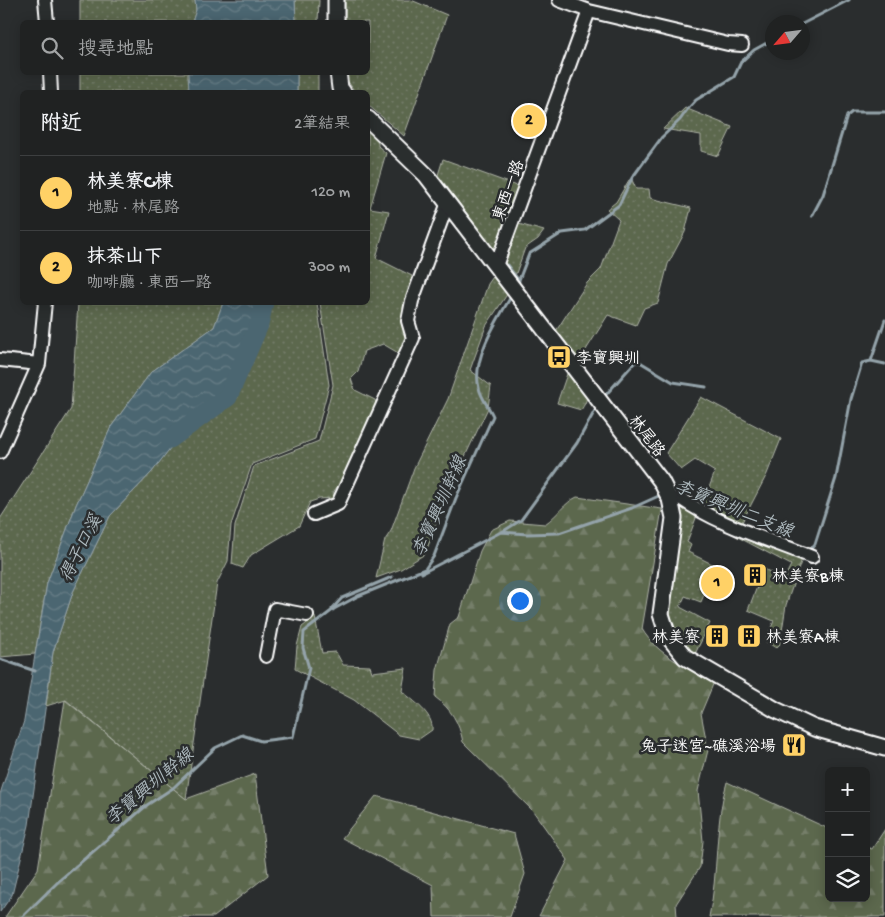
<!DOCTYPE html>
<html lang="zh-TW">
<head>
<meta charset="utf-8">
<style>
  body { margin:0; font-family:"Gochi Hand","LXGW WenKai TC",sans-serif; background:#2d2f2f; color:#f1f3f6 }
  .controls { position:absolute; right:15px; bottom:15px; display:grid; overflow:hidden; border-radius:8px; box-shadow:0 2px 12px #0003 }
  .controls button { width:45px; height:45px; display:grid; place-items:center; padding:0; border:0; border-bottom:1px solid #3d3f40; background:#202222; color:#f1f3f6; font:25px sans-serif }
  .compass { position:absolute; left:765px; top:15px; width:45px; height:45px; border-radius:50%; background:#202222; box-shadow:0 2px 12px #0003; rotate:242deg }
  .you { position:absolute; left:519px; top:600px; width:18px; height:18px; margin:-12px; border:4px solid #fff; border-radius:50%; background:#1a73e8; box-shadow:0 0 0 8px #1a73e833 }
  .badge { display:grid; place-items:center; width:32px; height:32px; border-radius:50%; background:#ffd166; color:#111; font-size:16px; font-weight:700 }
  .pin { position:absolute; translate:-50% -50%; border:2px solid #fff; box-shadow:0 1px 5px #0006 }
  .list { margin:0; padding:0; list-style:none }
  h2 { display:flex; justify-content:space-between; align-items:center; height:65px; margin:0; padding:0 20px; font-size:21px }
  h2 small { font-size:16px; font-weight:400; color:#a2a4a5 }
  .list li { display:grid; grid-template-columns:32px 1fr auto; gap:15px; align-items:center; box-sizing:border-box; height:75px; padding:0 20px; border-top:1px solid #3d3f40 }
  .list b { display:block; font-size:19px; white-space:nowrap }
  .list p { margin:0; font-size:16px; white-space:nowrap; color:#a2a4a5 }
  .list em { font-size:16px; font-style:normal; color:#a2a4a5 }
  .icon { flex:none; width:28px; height:28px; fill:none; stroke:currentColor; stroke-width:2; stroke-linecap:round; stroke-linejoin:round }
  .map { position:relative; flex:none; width:885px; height:917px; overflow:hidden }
  .search { position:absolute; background:#202222; box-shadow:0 2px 12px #0003; left:20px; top:20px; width:350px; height:55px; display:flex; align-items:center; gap:12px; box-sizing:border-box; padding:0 18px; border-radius:8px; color:#a2a4a5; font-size:19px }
  .panel { position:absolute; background:#202222; box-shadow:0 2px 12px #0003; left:20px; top:90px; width:350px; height:215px; border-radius:8px }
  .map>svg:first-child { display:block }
  .grass { fill:url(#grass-dots); stroke:#aeb3a6 }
  .forest { fill:url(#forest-firs); stroke:#aeb3a6 }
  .water { fill:url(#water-waves); stroke:#94a3aa }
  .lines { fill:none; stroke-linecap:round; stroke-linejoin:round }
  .stream { stroke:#94a3aa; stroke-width:3 }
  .river { stroke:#4c6671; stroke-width:19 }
  .minor-casing { stroke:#fff; stroke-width:16 }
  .tertiary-casing { stroke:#fff; stroke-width:19 }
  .minor { stroke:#2a2d2e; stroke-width:12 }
  .tertiary { stroke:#2a2d2e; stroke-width:15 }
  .labels { text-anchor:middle; stroke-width:5; stroke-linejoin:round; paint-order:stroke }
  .street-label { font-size:16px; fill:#fff; stroke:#2a2d2e }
  .poi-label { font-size:16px; fill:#fff; stroke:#2a2d2e; text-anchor:start }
  .water-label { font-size:18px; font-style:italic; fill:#aebabf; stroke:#2a2d2e }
</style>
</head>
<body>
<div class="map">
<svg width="885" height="917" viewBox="0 0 885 917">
  <defs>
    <pattern id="grass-dots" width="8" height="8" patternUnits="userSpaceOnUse" patternTransform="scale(1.25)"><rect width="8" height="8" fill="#5c674e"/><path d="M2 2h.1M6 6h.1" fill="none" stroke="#747e69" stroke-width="1.8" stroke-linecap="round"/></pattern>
    <pattern id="forest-firs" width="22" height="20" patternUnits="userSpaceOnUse" patternTransform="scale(1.25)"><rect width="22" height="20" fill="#5c674e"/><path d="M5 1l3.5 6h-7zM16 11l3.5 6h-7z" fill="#747e69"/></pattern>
    <pattern id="water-waves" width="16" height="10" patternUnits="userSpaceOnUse" patternTransform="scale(1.25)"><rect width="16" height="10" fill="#4c6671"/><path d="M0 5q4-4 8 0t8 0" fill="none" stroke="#677d86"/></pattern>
  </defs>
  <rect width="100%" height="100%" fill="#2a2d2e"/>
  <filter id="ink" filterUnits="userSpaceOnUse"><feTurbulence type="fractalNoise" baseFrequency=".02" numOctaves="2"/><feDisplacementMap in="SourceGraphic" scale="10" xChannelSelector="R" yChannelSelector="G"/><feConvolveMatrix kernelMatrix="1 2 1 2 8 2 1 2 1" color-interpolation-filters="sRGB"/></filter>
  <g filter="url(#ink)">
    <path class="grass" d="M80,0H195L196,10L192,22H80Z
      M295,0H319L318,22H296Z
      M345,0H411L447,15L404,136L368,105V92H355L347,80L346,73L368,72V22H345Z
      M80,73H188L189,92H80Z
      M297,73H318V92H297Z
      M685,108L732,127L718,156L701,151V135L663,129Z
      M368,128L378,135V146L386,153L370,208L389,211L376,258L412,276L404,310L409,339L400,354L383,344L364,351L358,372L351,379L355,390L375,400L377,407L342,481L334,491V498L319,499L310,502L299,526L251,555L243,568L232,564L235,526L254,466L319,441L333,385L320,303L368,302Z
      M443,159L520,187L509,221L494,250L438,175Z
      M629,180H632L636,189H649L650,198L691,208L685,232L668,264L658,303L644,308L636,325L608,315L579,361L556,331L587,283L601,269L619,220L607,209L616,202Z
      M515,223L544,231L538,239L525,248L515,276L501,259Z
      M495,274L508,293L486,326L470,370L491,386L488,408L451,486L425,554L401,569L376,578L385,540L391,531L414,468L448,399L488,284Z
      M78,303H223L214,327L151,372L111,427L76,505L47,583L35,654L0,657V519L71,409Z
      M265,303H317L329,385L315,439L252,464L231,525L228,561L217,583L186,799L66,700L46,706L53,652L73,592L110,516L152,472L257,329Z
      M569,368C582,385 595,390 581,410L557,403Z
      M701,397L781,439L767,474L740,526L698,506L705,498L715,472L695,460L681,470L666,453Z
      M677,505C687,506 691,509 696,518L687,542L691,545L688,552L716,566L701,602L685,596L680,607L710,623L694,656L683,648L663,614Z
      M712,519L803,556L786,605L780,644L776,648L765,641L774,621L748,610L764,569L784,579L791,565L711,523Z
      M315,617L322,653L336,652L343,665L370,666L372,672L406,668L402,691C413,701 434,714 432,730L419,739L399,735L354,700L295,669L297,646L302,627Z"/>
    <path class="forest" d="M577,497L662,509L642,629C657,655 688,668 714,682L701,713L708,750L698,791L703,841L700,867L676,904L677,917L539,916L568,860L533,811L463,742C459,722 451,709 435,697L437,670L450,624L459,617L480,551L491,530L510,521L545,524C558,515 564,503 577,497Z
      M65,700L186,799L255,774L268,875L214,917H5L38,869Z
      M727,782L829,829V898H866V847L872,849L885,829V917H709C719,872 714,826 727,782Z
      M376,796L514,834L525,874L510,917H434L433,885L342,838Z"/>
    <path class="water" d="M195,0H295L296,22H192L196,10Z
      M188,73H297V92H189Z
      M223,303H265L257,329L230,384L181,434L152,472L110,516L73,592L53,652L29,825L12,895L0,912V794L24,721L47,583L76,505L111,427L151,372L214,327Z"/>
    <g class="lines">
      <path class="stream" d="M802,24L849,0
        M812,216L823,195L847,116L852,112H885
        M507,265L519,281
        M517,285L529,254L562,233L585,230L619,205L632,178L662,137L680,120L687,110L696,100L734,77L741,62L754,50L772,40
        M871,361L885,320
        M603,398L635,362H640L673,382L706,387
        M502,532L521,520L577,443L598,405
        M809,551L815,544L836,478L851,399L862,363L871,361L885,364
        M422,573L501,532L527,534L559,533L632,508L663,494
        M332,609L342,598L392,577
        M0,659L35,671
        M22,917L60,880L147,805L173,788L215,748L242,735L261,741L293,737L309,668L303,648L304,632L334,609L358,596L425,569L434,556L456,498L493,416C489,407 481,398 479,388C471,359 498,319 512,295"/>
      <path class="river" d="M170,439L228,397L259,325L264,302"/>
      <defs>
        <path id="minor" d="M45,0L47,22
          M559,0L589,11L728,44L742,45
          M50,72L51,92
          M496,266L589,11
          M0,360L39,364
          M0,452L39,364L45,302
          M670,499L680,498C718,525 768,539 812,557
          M314,514L338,504L413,338L408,321L412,301L447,205
          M266,656L275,609L307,615"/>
        <path id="tertiary" d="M336,0V22
          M338,72L340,88L343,92
          M368,119L426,175L661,481L670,499L674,518L661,614L668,636L685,657L776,710L814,728L885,748"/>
      </defs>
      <use href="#minor" class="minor-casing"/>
      <use href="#tertiary" class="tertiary-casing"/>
      <use href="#minor" class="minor"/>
      <use href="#tertiary" class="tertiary"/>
    </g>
  </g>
  <defs>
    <symbol id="bus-square" viewBox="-11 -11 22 22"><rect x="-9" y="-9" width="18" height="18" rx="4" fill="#ffd166" stroke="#2a2d2e"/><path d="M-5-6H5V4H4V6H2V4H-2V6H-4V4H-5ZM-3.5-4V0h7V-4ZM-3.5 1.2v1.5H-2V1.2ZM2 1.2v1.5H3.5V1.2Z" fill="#111"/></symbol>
    <symbol id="building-square" viewBox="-11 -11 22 22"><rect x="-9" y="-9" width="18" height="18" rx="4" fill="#ffd166" stroke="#2a2d2e"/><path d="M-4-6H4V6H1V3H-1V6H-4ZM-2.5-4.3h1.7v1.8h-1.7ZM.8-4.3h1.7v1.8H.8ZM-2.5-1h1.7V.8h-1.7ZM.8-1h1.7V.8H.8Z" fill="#111"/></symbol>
    <symbol id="restaurant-square" viewBox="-11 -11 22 22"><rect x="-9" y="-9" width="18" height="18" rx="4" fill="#ffd166" stroke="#2a2d2e"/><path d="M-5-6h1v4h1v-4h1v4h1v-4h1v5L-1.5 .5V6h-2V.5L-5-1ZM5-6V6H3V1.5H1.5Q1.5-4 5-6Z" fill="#111"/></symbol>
  </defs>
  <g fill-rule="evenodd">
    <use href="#bus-square" x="545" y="343" width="28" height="28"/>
    <use href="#building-square" x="741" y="561" width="28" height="28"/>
    <use href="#building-square" x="703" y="622" width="28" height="28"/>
    <use href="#building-square" x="735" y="622" width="28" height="28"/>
    <use href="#restaurant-square" x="780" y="731" width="28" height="28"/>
  </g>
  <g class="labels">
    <g class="street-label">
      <text transform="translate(507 190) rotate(-70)" y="6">東西一路</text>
      <text transform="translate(648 435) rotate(53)" y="6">林尾路</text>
    </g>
    <g class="poi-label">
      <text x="576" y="363">李寶興圳</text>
      <text x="772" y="581">林美寮B棟</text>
      <text x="700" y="642" text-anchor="end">林美寮</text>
      <text x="766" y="642">林美寮A棟</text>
      <text x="776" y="751" text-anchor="end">兔子迷宮~礁溪浴場</text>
    </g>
    <g class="water-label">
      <text transform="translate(439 506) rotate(-66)" y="6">李寶興圳幹線</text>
      <text transform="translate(734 508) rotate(22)" y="6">李寶興圳二支線</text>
      <text transform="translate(80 548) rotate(-63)" y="6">得子口溪</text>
      <text transform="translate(149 786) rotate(-40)" y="6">李寶興圳幹線</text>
    </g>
  </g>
</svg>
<div class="controls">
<button>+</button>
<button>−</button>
<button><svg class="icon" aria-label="layers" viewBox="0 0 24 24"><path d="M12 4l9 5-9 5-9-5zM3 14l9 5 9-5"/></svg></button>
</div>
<svg class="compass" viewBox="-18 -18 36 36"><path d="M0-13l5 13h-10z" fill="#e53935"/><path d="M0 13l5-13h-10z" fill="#a2a4a5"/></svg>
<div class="you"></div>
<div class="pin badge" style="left:717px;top:583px">1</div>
<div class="pin badge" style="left:529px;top:121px">2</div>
<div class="search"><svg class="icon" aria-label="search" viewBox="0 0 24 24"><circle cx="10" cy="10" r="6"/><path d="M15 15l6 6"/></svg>搜尋地點</div>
<section class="panel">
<h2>附近<small>2筆結果</small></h2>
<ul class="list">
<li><span class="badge">1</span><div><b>林美寮C棟</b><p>地點 · 林尾路</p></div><em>120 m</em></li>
<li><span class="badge">2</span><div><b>抹茶山下</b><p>咖啡廳 · 東西一路</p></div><em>300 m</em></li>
</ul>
</section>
</div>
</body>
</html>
